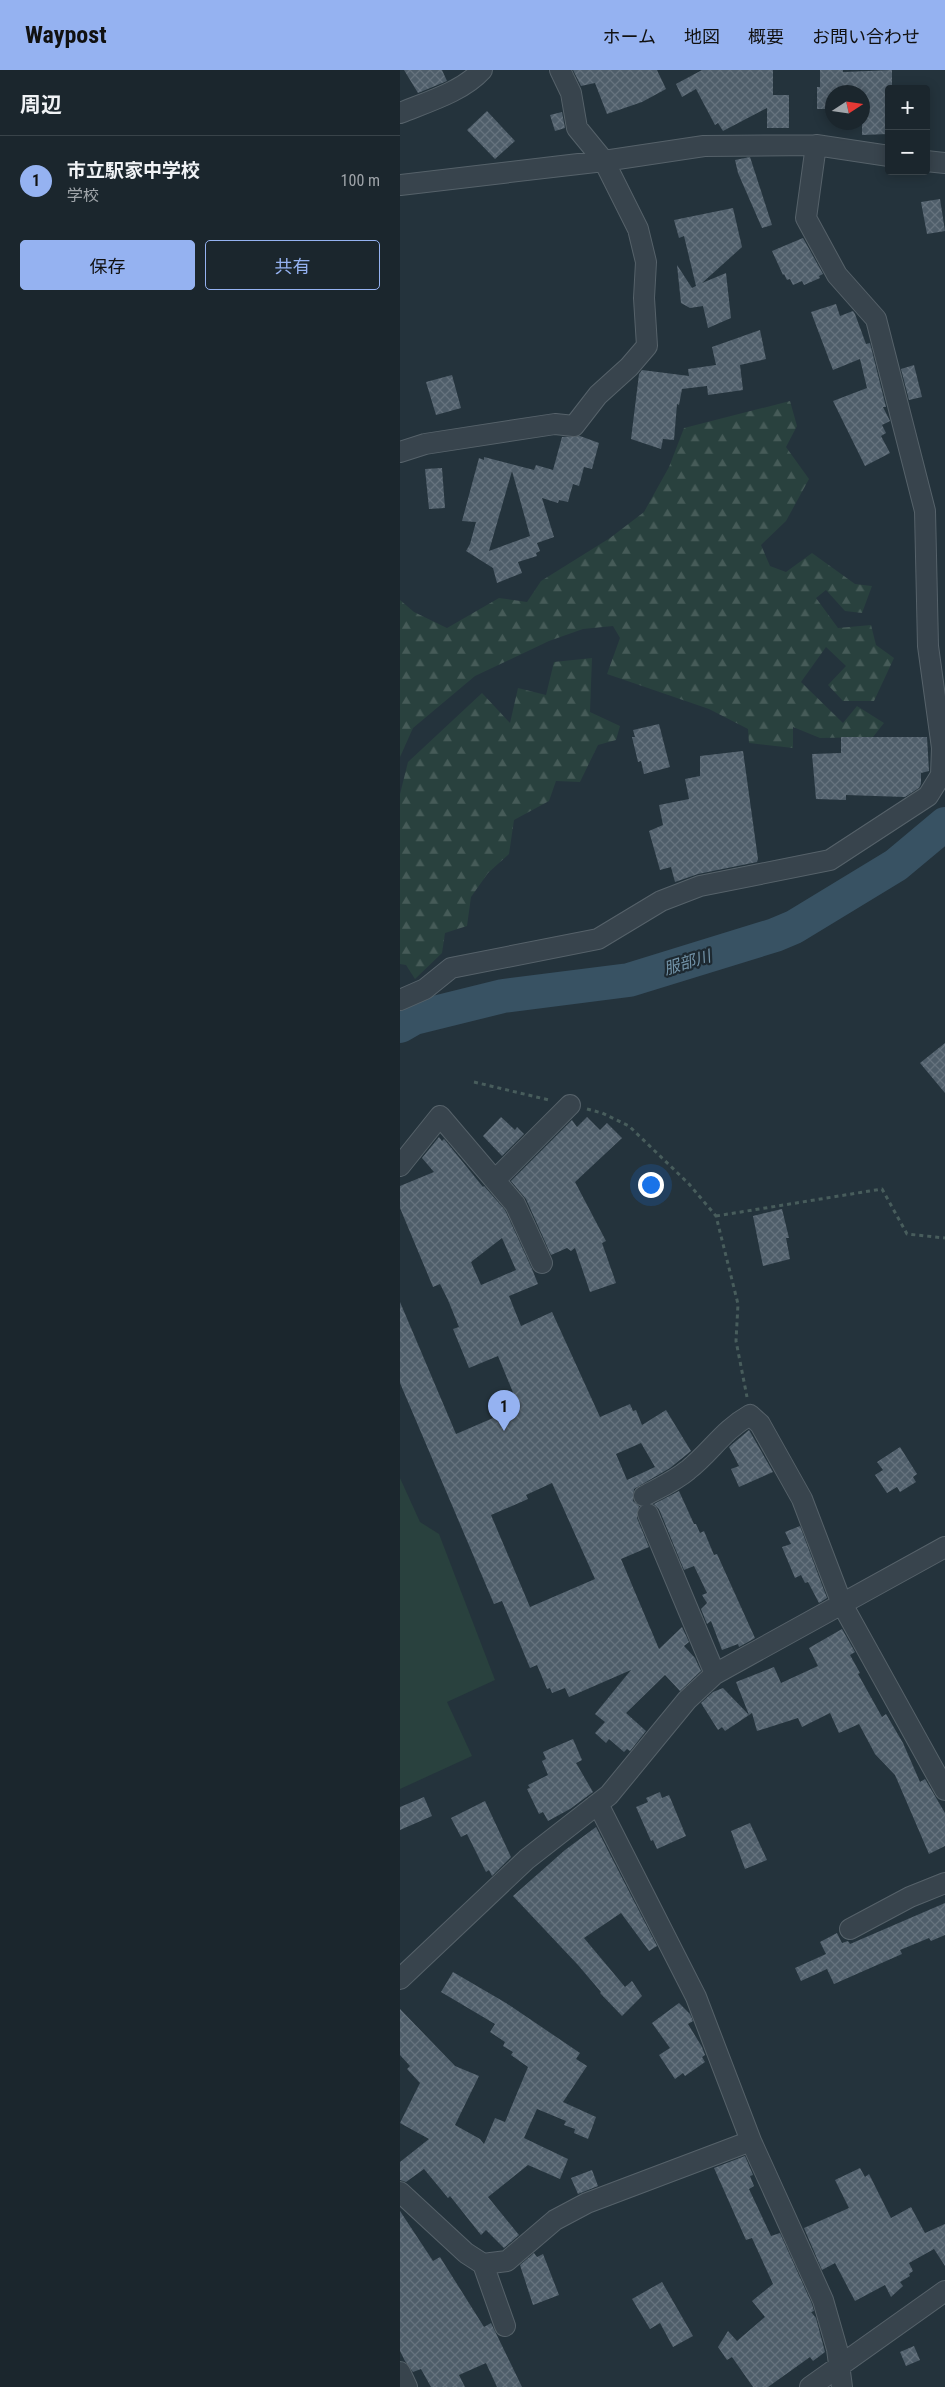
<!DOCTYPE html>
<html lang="ja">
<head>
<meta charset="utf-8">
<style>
  body { margin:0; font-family:"Roboto Condensed","Noto Sans JP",sans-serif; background:#242e35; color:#f1f3f6 }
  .controls { position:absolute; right:15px; top:15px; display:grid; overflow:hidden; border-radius:5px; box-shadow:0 2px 12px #0003 }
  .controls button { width:45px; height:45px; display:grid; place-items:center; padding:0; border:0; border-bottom:1px solid #394349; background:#1b262d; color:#f1f3f6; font:25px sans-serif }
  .compass { position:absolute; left:425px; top:15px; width:45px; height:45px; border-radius:50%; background:#1b262d; box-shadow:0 2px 12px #0003; rotate:78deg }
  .you { position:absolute; left:250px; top:1114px; width:18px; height:18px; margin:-12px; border:4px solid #fff; border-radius:50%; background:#1a73e8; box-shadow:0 0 0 8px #1a73e833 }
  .badge { display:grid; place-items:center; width:32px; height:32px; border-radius:50%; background:#95b2f1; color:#111; font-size:16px; font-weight:700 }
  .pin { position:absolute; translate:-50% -41px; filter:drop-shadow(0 1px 2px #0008) }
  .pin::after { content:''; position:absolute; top:26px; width:18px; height:15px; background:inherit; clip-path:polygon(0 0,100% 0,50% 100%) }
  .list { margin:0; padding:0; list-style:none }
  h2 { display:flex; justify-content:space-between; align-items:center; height:65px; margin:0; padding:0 20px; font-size:21px }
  h2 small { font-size:16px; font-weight:400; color:#a0a5aa }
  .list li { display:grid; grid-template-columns:32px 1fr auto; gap:15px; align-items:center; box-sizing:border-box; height:90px; padding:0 20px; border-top:1px solid #394349 }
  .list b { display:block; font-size:19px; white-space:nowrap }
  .list p { margin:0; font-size:16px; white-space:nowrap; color:#a0a5aa }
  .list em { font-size:16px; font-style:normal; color:#a0a5aa }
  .actions { display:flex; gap:10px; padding:15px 20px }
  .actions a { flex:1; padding:11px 0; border:1px solid #95b2f1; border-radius:5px; text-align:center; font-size:18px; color:#95b2f1 }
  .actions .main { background:#95b2f1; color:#111 }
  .map { position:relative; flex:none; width:545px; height:2317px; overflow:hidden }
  header { display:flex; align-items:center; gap:30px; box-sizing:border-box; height:70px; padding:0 25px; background:#95b2f1; color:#111 }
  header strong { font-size:24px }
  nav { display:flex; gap:28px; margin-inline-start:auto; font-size:18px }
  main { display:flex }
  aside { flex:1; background:#1b262d }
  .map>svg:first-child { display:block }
  .grass { fill:#29413e }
  .forest { fill:url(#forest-firs) }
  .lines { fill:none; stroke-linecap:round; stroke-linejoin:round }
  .river { stroke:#385263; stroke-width:34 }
  .building { fill:url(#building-cross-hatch); fill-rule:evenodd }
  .minor-casing { stroke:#56626a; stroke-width:22 }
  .path { stroke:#485d5c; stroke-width:3; stroke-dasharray:4 4; stroke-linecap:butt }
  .minor { stroke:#38444d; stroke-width:20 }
  .labels { text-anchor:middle; stroke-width:4.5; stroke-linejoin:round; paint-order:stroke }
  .water-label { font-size:16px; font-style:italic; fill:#7495aa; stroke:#1d2931 }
</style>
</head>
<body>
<header>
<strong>Waypost</strong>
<nav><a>ホーム</a><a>地図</a><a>概要</a><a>お問い合わせ</a></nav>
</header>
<main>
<aside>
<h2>周辺<small></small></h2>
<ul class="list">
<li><span class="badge">1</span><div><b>市立駅家中学校</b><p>学校</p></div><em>100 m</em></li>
</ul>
<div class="actions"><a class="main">保存</a><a>共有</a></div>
</aside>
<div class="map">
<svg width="545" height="2317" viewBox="0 0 545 2317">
  <defs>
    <pattern id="forest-firs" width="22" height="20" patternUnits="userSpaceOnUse" patternTransform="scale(1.25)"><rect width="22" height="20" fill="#29413e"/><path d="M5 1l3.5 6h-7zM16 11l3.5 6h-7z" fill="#465b58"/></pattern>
    <pattern id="building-cross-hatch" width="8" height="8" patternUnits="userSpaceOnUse" patternTransform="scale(1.25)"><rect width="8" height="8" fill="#4f5e6a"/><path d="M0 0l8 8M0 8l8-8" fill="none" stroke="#66737e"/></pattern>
  </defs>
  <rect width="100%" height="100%" fill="#24333c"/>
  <path class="grass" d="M0,1408L20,1452L39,1464L95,1610L47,1632L72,1686L0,1719Z"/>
  <path class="forest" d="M390,331L397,356L386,377L409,409L386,451L361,475L370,496L386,502L412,483L455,514L472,516L462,543L445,541L426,520L416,528L438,558L471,555L476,575L494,588L474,631H443L428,615L446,596L426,577L401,612L443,653L457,636L484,653L473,667L420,668L393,657V678L349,673L348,659L309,639L207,604L220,568L213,556L183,559L149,571L75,606L13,658L0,687V530L14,542L47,558L99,528L127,532L141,511L210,468L244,442L269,397L284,358Z
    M192,588L190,642L220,656L216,670L198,675L180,712L156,711L149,731L114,750L109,784L88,803L71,827L67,856L45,863L42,883L15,909L6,895L0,894V724L8,692L82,623L110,653L118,618L146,625L154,592Z"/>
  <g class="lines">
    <path class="river" d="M0,956L14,948L103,926L229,910L375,865L394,857L496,795L545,754"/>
  </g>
  <path class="building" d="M4,0H42L47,11L18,23Z
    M173,0H257L266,19L242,32L207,44L195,13L181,16Z
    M302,0H373V25H389V58H367V38L323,61L318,53L315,55L296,19L282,27L276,14Z
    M420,0H443V2L492,0V19H489V64L462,65V22H432V39H417V17H420Z
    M87,41L115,71L95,89L67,60Z
    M162,42L165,58L155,61L150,45Z
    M350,87L372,155L362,158L338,103L335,90Z
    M540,129L545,161L527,164L521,132Z
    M333,138L342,177L302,213L326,203L331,248L308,258L303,236L290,238L281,233L277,195L292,218L296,216L284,166L279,168L274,150Z
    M403,168L423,204L419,206L420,208L404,215L402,211L393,215L390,209L387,210L384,204L383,205L372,181Z
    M436,234L440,246L453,241L455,244L466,274L470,273L486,337H483L490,351L482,355L486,363L481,366L490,383L465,396L433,331L467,318L460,289L433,300L411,242Z
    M360,260L366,289L340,295L343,320L308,325L307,316L282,319L279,335L277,334L274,370L263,369L261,379L231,369L239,304L242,300L289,306L288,299L316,295L312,277Z
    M514,295L522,327L509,330L501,299Z
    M52,305L61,338L36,345L26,312Z
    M180,366L199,373L192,399L184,397L179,416L173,414L168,432L159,430L158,433L142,428L154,467L137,473L140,481L136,483L137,486L118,492L122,503L97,513L93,498L66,481L70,474L76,452L62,451L79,388L84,390V387L134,400L136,395L153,400L162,367ZM112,401L130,466L89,481Z
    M42,398L45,438L29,439L25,399Z
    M259,654L270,697L244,704L241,691L238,692L232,667H235L233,660Z
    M441,667H527L529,701L521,703V714L519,718L505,727L446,725V730L416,729L412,684L441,683Z
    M343,681L358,789L357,792L298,804L275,812L271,797L260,800L249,761L263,755L259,735L289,729L285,709L300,706V686Z
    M545,973V1023L520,993Z
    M101,1047L115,1060L117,1057L124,1064L102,1086L83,1066Z
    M187,1047L200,1060L207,1053L222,1068L175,1112L206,1171L202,1173L216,1213L190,1222L175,1178L171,1181L167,1178L151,1185L126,1129L111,1111L172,1050L177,1057Z
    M39,1067L42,1071L44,1069L83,1117L84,1116L105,1140L132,1199L138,1214L109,1226L121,1256L152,1242L200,1347L230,1334L233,1341L236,1340L242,1355L266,1340L291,1381L270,1398L234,1419L233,1431L239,1436L237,1448L249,1477L221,1489L259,1579L282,1557L289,1572L284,1576L295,1588L301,1601L280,1621L265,1605L226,1643L246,1661L230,1681L227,1679L224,1682L209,1669L206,1673L195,1663L205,1652L195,1644L231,1600L169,1627L165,1618L152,1623L150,1618L147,1619L137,1595L130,1598L102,1531L94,1534L0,1313V1232L56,1364L119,1337L98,1286L69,1298L53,1259L59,1257L48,1230L40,1214L33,1217L0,1138V1116L34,1102L22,1088ZM102,1168L116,1200L81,1215L71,1192ZM241,1373L255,1397L227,1410L216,1384ZM152,1413L195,1509L130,1537L91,1445L128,1429L126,1425Z
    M382,1139L389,1168H386L390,1189L363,1196L353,1146Z
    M349,1360L373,1402L339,1417L331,1399L339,1396L329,1377Z
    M500,1377L517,1404L513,1407L516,1412L500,1422L497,1417L487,1423L475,1405L483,1400L477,1392Z
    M279,1421L294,1454H296L300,1463L304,1461L314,1485L317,1484L355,1568L339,1577L338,1574L322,1580L311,1551L307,1554L301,1539L307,1533L302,1525L307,1523L294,1496L284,1500L259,1439L254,1434Z
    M400,1456L427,1528L419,1533L408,1512L405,1513L401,1505L395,1508L382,1477L391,1474L385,1462Z
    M442,1559L455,1582L450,1585L460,1603L458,1604L482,1647L486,1644L503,1673L520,1712L525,1709L545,1743V1776L529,1784L495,1705L475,1684L459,1654L439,1663L430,1643L402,1657L398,1648L357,1661L352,1643L349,1645L336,1612L374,1597L381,1613L418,1596L409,1578Z
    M323,1618L349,1645L325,1661L322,1657L318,1660L301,1633L313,1622Z
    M173,1669L182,1690L176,1693L193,1722L170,1739L148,1751L143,1742L139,1744L127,1719L130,1718L128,1715L148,1705L142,1691L146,1689L143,1682Z
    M260,1722L262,1728L269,1725L286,1766L257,1779L253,1770L251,1771L236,1737L248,1732L246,1728Z
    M24,1727L32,1746L0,1760V1737Z
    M85,1731L111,1787L92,1806L89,1800L86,1802L67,1764L61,1767L51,1748Z
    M350,1753L367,1790L345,1799L331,1761Z
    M196,1757L257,1876L249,1881L221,1843L184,1868L225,1917L232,1911L242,1926L222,1946L200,1923L201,1922L178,1895L113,1826L165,1780Z
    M545,1833V1865L531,1871L529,1868L500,1880L502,1884L434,1914L427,1899L401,1911L395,1898L426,1884L420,1872L437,1863L442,1873L448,1871L450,1874Z
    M53,1902L106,1933L180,1983L176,1989L187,1996L163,2032L196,2047L188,2069L174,2063L175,2059L164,2055L166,2051L137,2039L124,2068L168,2089L160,2109L128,2095L88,2127L119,2165L104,2178L86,2160L81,2165L50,2126L48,2128L24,2099L6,2112L0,2110V2092L29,2069L0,2053L20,2013L7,1999L10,1996L0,1985V1939L55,1996L79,2006L55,2055L80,2069L84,2074L95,2048L105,2052L128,1997L111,1985L113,1982L103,1976L105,1972L90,1962L95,1954L41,1922Z
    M279,1933L290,1944L293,1951L288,1954L302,1977L305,1985L302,1987L305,1992L285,2006L283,2003L275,2009L259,1985L270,1978L252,1953Z
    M345,2086L353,2105L350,2106L354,2116L349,2119L371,2166L380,2163L412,2234L414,2241L411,2242L416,2248L425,2282L413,2291L410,2287L368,2317H353L332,2287L327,2290L318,2277L328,2261L337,2271L365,2247L352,2231L373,2214L352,2168L346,2170L314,2098Z
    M460,2098L465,2107L469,2104L491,2148L511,2137L525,2163L545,2154V2196L534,2179L509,2193L513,2201L509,2204L510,2206L500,2212L503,2216L491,2227L485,2215L455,2231L435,2193L422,2200L404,2158L449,2138L435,2110Z
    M192,2100L198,2116L178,2124L171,2108Z
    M0,2141L33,2191L40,2187L84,2257L91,2253L122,2317H97L86,2293L59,2305L65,2317H31L21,2299L13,2302L5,2291L0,2281Z
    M134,2183L137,2187L143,2184L159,2225L133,2235L120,2195Z
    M262,2212L293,2266L273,2277L260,2253L250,2259L232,2229Z
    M514,2276L520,2290L506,2296L500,2282Z"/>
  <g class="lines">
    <defs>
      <path id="minor" d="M0,43C27,32 62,22 82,0
        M526,91L545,93
        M0,115L204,91L304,76L416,75L489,86
        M0,382L25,374L155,354L174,356L198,325L229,297L247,276L244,228L246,192L238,159L204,91L177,58L171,23L160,0
        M0,930L25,919L51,898L198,869L261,831L300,816L430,790L528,726L541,705L542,678L528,576L525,441L476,249L437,205L406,148L416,75
        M0,1096L40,1046L115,1134L142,1193
        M95,1110L170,1035
        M244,1426C259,1418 275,1411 288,1400C312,1381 322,1361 350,1345L360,1354L402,1429L442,1534L545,1720
        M248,1444L315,1604
        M198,1734L296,1927L351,2071L423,2230L437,2279L442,2317
        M450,1859L510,1827L545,1813
        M0,1909L127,1789L209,1725L287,1630L315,1604L545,1477
        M0,2122L66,2183L83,2194L105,2256
        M83,2194L107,2191L155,2150L187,2133L351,2071
        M0,2302L7,2317
        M410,2317L545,2221"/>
    </defs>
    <use href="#minor" class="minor-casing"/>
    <path class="path" d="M74,1012L149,1030
      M187,1039L202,1043L229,1056L289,1114L316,1146L338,1234L336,1271L347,1327
      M316,1146L482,1119L507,1164L545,1168"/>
    <use href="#minor" class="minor"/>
  </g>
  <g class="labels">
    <g class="water-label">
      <text transform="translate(287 892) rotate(-17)" y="6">服部川</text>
    </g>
  </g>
</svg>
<div class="controls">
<button>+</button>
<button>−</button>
</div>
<svg class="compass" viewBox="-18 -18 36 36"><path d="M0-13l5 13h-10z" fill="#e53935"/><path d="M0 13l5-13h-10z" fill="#a0a5aa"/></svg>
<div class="you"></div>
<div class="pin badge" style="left:104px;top:1361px">1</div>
</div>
</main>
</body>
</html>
